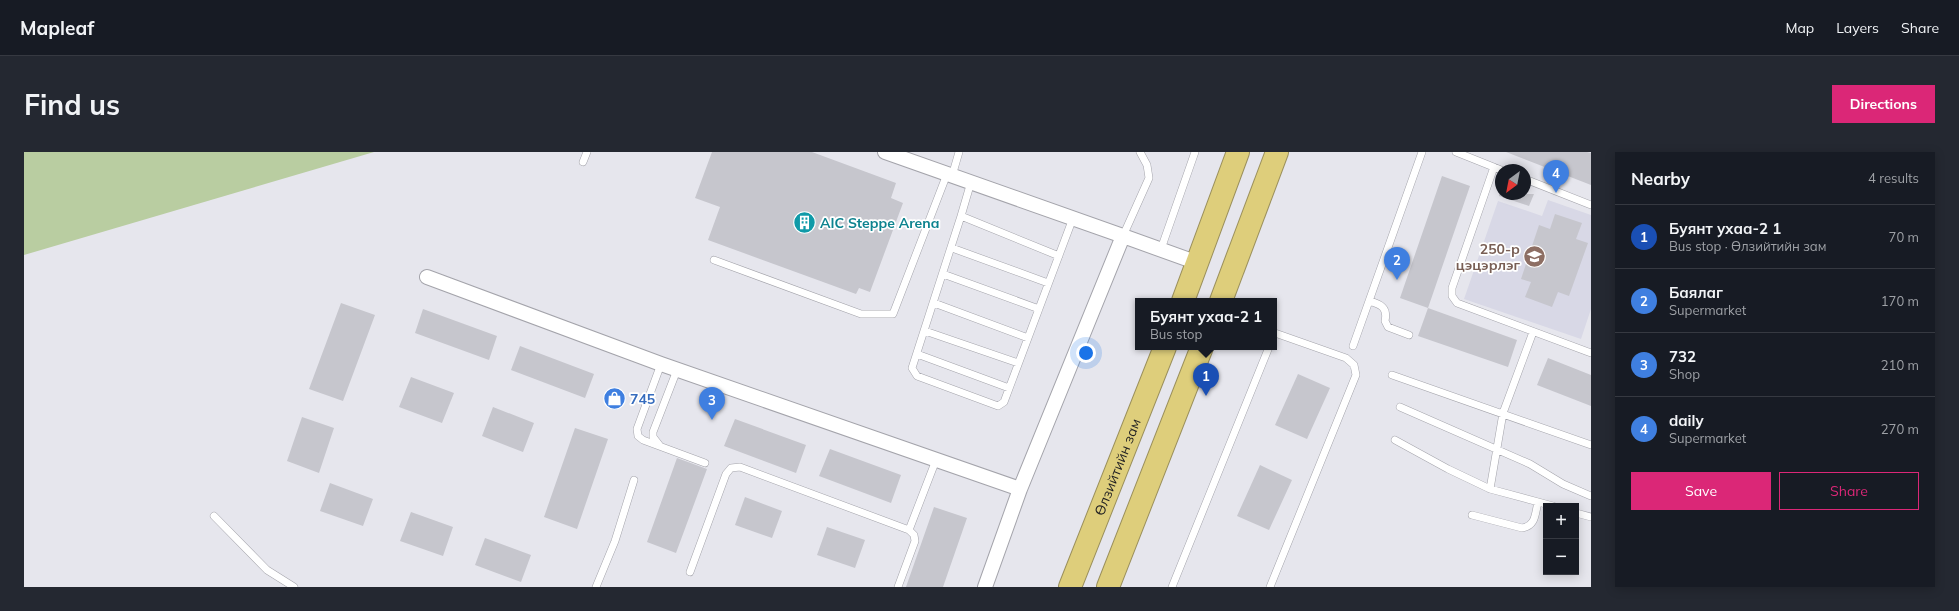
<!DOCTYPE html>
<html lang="en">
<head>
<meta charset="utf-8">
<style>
  body { margin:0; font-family:Mulish,sans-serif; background:#242831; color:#f1f3f6 }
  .controls { position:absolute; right:12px; bottom:12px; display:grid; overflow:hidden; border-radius:0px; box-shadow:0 2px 10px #0003 }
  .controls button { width:36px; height:36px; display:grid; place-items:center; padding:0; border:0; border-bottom:1px solid #363941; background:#171b24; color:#f1f3f6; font:20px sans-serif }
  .compass { position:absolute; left:1471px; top:12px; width:36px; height:36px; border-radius:50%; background:#171b24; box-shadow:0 2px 10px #0003; rotate:212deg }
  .you { position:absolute; left:1062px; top:201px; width:14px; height:14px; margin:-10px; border:3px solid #fff; border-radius:50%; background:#1a73e8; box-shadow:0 0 0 6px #1a73e833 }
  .badge { display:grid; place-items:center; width:26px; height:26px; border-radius:50%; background:#db2777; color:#fff; font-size:13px; font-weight:700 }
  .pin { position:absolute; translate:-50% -33px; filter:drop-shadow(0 1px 2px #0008) }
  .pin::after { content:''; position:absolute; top:21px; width:14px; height:12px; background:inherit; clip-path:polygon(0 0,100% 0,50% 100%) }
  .popup { position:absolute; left:1111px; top:146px; width:142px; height:52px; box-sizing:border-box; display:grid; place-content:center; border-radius:0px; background:#171b24; filter:drop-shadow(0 1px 3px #0005); font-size:13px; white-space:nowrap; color:#9ea1a6 }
  .popup b { font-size:15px; color:#f1f3f6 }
  .popup::after { content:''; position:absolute; left:50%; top:100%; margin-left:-8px; border:8px solid transparent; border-top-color:#171b24 }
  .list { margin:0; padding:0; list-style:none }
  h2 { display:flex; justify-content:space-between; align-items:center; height:52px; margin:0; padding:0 16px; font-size:17px }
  h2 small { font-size:13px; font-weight:400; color:#9ea1a6 }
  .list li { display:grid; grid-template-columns:26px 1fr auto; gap:12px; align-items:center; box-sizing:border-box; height:64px; padding:0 16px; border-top:1px solid #363941 }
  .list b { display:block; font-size:15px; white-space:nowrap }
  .list p { margin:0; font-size:13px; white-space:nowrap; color:#9ea1a6 }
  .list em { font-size:13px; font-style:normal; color:#9ea1a6 }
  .actions { display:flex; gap:8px; padding:12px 16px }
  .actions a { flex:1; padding:9px 0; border:1px solid #db2777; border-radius:0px; text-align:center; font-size:14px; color:#db2777 }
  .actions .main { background:#db2777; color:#fff }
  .map { position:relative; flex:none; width:1567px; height:435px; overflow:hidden; border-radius:0px }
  header { display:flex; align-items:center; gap:24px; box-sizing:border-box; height:56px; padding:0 20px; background:#171b24; border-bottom:1px solid #363941 }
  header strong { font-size:19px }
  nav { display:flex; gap:22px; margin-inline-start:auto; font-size:14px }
  .intro { display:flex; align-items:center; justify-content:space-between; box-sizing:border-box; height:96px; padding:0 24px }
  h1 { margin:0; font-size:28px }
  .button { padding:10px 18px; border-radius:0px; background:#db2777; color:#fff; font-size:14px; font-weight:700 }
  main { display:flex; gap:24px; padding:0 24px }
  aside { flex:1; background:#171b24; border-radius:0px; box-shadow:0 2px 10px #0003 }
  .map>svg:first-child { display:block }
  .built { fill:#d8d8e6 }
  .green { fill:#b9cda1 }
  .building { fill:#c6c6cd }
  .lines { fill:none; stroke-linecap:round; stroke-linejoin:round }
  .lane-casing { stroke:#a4a4ab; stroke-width:8 }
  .street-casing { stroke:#a4a4ab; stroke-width:16 }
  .highway-casing { stroke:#9b905c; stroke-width:24 }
  .lane { stroke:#fff; stroke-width:7 }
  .street { stroke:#fff; stroke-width:14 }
  .highway { stroke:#dece7b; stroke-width:22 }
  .labels { text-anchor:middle; stroke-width:3.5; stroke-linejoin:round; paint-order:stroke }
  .culture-label { font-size:14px; font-weight:bold; fill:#0d838f; stroke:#fff; text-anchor:start }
  .education-label { font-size:14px; font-weight:bold; fill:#785e54; stroke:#fff; text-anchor:end }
  .shop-label { font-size:14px; font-weight:bold; fill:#366cbe; stroke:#fff; text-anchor:start }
  .street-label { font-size:14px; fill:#1e1e21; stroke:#fff }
</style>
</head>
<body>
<header>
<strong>Mapleaf</strong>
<nav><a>Map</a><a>Layers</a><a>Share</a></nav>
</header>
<div class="intro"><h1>Find us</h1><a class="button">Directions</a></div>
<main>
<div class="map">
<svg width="1567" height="435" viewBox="0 0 1567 435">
  <rect width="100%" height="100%" fill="#e6e6ed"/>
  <path class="built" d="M1524,48L1567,63V157L1557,187L1440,147L1474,49L1518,64Z"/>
  <path class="green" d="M0,0H350L0,103Z"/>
  <path class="building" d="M688,0H788L872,31L867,46L879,51L846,140L835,136L832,142L684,88L696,55L671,46Z
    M1482,0H1563L1567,1V33Z
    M1418,24L1446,34L1404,156L1376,146Z
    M1475,42H1510L1505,54L1475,44Z
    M1531,62L1558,71L1552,87L1564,91L1545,144L1534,140L1528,155L1501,145L1507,130L1497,127L1515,73L1526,77Z
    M317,151L351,163L319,249L285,237Z
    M1404,156L1493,188L1484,215L1394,184Z
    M399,157L473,184L465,208L391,181Z
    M496,194L570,222L561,246L487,218Z
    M1524,206L1567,223V254L1513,233Z
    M1274,222L1306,236L1283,287L1251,273Z
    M387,225L430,241L418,271L375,255Z
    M469,255L510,271L499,300L458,284Z
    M278,265L310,276L295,321L263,309Z
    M711,267L782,293L772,321L700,294Z
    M551,276L584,287L553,377L520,365Z
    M806,297L877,323L867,351L795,324Z
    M653,306L683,317L652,401L623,390Z
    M1236,313L1268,328L1245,378L1213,364Z
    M306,331L349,347L339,374L296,359Z
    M721,345L758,359L748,386L711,373Z
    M910,355L943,366L919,435H882Z
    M387,360L429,375L419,404L376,389Z
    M803,375L841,388L831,416L793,403Z
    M461,386L507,403L497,430L451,413Z"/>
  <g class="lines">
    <defs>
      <path id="lane" d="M1432,0L1477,18
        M559,10L563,0
        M1470,15L1428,136V144L1433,151L1567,201
        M928,24L935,0
        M1501,27L1567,53
        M937,64L947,30
        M1099,84L1125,26L1123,13L1116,0
        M928,96L1024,131
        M1137,97L1171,0
        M1035,104L937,64L888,216L893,224L974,254L980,250C1003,188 1026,127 1049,66
        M690,108L837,162H869L923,22
        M919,122L1015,157
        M1345,149C1357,152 1364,156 1361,169L1364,175L1385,183
        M910,151L1004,186
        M901,179L994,211
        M1329,194L1398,0
        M893,202L985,236
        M637,212L613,277L614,284L619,288L681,311
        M1368,223L1567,293
        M1376,255L1506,312L1539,332L1567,344
        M1371,288L1424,317L1466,337L1529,354
        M636,294L629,285V280L653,218
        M1466,337L1479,261L1509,180
        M1552,361L1567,365
        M1448,363L1498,376C1512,374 1511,362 1514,350
        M190,364L243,418L270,435
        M885,378L912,308
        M666,420L702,322L707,316L716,315L885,378L890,383L891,389L874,435
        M572,435L591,389L610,328
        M1148,435L1245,195
        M1246,435L1332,223L1330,213L1322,206L1251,181"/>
      <path id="street" d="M861,0L1099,84
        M403,125L637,212L996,337L1099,84L1174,111
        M961,435L996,337"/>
      <g id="highway">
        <path d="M1159,149L1214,0"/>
        <path d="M1197,149L1253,0"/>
        <path id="s1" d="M1046,435L1141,195"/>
        <path d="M1084,435L1178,195"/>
      </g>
    </defs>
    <use href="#lane" class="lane-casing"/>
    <use href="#street" class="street-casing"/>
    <use href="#highway" class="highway-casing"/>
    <use href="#lane" class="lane"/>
    <use href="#street" class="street"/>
    <use href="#highway" class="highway"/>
  </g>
  <defs>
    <symbol id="building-disc" viewBox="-11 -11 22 22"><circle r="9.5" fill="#0f9aa8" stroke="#fff"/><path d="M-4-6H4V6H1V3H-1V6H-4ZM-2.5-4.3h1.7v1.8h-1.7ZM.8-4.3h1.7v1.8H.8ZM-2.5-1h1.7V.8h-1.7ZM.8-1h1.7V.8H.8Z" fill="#fff"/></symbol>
    <symbol id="school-disc" viewBox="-11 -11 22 22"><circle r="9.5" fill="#8d6e63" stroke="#fff"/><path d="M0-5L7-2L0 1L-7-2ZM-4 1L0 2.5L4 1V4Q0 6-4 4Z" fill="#fff"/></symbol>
    <symbol id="shop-disc" viewBox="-11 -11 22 22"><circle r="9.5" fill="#3f7fe0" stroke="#fff"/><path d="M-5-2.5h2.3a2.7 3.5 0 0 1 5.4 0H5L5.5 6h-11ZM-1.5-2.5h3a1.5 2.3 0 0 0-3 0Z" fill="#fff"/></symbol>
  </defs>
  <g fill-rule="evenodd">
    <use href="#building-disc" x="768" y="58" width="25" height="25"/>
    <use href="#school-disc" x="1498" y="92" width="25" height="25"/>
    <use href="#shop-disc" x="578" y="234" width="25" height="25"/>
  </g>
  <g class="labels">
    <g class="culture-label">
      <text x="796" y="76">AIC Steppe Arena</text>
    </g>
    <g class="education-label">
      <text x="1496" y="102">250-р<tspan x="1496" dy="16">цэцэрлэг</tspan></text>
    </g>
    <g class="shop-label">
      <text x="606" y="252">745</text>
    </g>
    <g class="street-label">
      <text dy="5" stroke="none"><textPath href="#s1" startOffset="129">Өлзийтийн зам</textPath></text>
    </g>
  </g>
</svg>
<div class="controls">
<button>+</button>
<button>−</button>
</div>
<svg class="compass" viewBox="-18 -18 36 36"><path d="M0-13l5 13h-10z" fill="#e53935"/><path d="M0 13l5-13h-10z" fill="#9ea1a6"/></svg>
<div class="you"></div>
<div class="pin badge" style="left:1182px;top:244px;background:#1a4fb4">1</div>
<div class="popup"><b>Буянт ухаа-2 1</b>Bus stop</div>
<div class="pin badge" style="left:1373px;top:128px;background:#3f7fe0">2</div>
<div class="pin badge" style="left:688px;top:268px;background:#3f7fe0">3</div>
<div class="pin badge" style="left:1532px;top:41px;background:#3f7fe0">4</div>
</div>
<aside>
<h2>Nearby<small>4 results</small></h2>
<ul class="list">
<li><span class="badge" style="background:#1a4fb4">1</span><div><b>Буянт ухаа-2 1</b><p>Bus stop · Өлзийтийн зам</p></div><em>70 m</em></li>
<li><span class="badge" style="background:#3f7fe0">2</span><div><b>Баялаг</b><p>Supermarket</p></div><em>170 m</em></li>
<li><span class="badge" style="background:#3f7fe0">3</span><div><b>732</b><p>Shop</p></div><em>210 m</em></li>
<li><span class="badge" style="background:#3f7fe0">4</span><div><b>daily</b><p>Supermarket</p></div><em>270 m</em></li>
</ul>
<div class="actions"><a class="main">Save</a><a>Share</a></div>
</aside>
</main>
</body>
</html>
